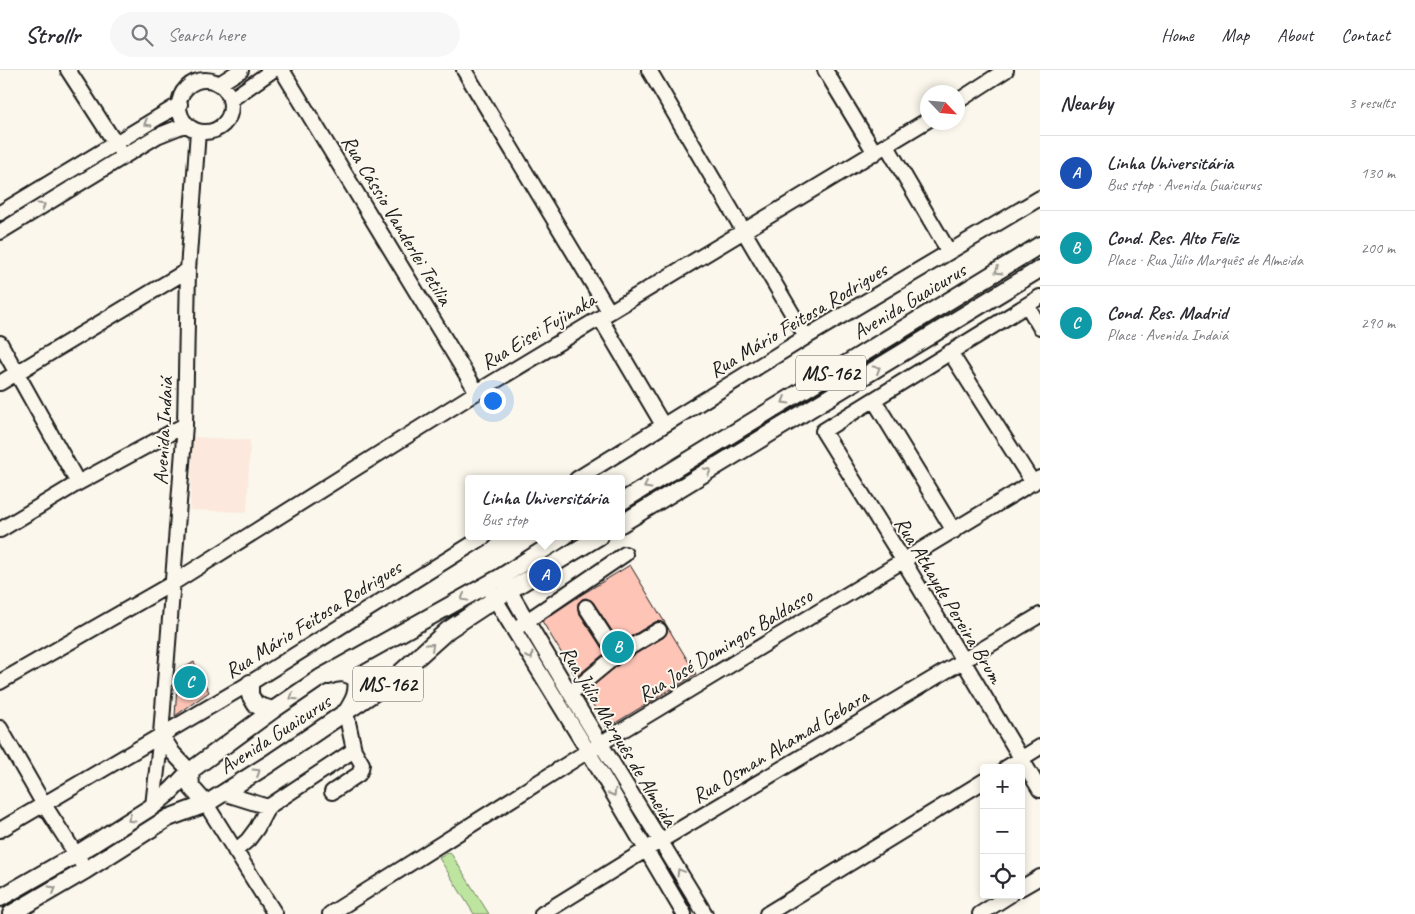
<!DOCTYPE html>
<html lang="en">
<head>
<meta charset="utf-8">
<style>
  body { margin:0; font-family:Caveat,sans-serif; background:#f7f7f7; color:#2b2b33 }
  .controls { position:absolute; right:15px; bottom:15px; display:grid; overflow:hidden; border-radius:5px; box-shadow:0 2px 8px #0003 }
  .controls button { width:45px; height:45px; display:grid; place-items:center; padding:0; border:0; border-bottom:1px solid #e1e1e2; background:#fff; color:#2b2b33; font:25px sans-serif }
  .compass { position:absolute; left:920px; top:15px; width:45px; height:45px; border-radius:50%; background:#fff; box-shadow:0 2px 8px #0003; rotate:116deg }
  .you { position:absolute; left:492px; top:330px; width:18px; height:18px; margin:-12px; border:4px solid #fff; border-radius:50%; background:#1a73e8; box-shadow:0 0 0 8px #1a73e833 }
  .badge { display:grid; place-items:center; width:32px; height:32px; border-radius:50%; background:#1a73e8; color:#fff; font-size:16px; font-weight:700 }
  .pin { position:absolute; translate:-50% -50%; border:2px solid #fff; box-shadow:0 1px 5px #0006 }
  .popup { position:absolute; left:465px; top:405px; width:160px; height:65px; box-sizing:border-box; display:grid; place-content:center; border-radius:5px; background:#fff; filter:drop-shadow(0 1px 4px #0005); font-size:16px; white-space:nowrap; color:#7c7c81 }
  .popup b { font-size:19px; color:#2b2b33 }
  .popup::after { content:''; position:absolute; left:50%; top:100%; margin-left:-10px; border:10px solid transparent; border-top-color:#fff }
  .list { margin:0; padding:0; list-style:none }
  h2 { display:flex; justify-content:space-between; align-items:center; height:65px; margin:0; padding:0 20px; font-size:21px }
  h2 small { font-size:16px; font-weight:400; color:#7c7c81 }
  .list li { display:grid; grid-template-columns:32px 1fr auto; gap:15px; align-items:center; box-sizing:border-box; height:75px; padding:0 20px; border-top:1px solid #e1e1e2 }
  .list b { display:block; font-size:19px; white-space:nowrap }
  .list p { margin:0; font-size:16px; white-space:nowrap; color:#7c7c81 }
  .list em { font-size:16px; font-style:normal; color:#7c7c81 }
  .icon { flex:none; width:28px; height:28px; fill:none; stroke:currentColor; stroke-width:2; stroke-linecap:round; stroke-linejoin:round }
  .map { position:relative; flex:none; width:1040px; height:844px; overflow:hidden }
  header { display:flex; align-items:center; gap:30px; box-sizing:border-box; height:70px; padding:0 25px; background:#fff; border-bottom:1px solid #e1e1e2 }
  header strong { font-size:24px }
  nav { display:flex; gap:28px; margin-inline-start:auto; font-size:18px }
  .search { width:350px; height:45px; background:#f7f7f7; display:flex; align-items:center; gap:12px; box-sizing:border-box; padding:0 18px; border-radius:28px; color:#7c7c81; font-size:19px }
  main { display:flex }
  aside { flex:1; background:#fff }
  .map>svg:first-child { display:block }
  .built { fill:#fce8dc }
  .green { fill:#bee5a0; stroke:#6d805e }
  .building { fill:#fec4b6; stroke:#1c1c1c }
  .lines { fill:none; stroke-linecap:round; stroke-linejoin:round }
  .minor-casing { stroke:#1c1c1c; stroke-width:18 }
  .major-casing { stroke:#1c1c1c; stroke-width:20 }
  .minor { stroke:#fbf7ec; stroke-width:14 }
  .major { stroke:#fbf7ec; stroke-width:16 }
  .oneway { stroke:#97948e }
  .labels { text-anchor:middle; stroke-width:4; stroke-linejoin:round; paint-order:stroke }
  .shield { fill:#fbf7ec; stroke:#5f5e5a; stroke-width:1 }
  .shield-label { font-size:20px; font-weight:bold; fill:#1c1c1c }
  .street-label { font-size:21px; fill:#1c1c1c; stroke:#fbf7ec }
</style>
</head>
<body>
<header>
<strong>Strollr</strong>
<div class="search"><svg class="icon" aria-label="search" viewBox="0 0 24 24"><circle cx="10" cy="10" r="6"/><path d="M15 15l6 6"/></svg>Search here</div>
<nav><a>Home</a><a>Map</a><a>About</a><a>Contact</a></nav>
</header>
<main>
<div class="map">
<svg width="1040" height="844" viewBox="0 0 1040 844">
  <rect width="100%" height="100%" fill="#fbf7ec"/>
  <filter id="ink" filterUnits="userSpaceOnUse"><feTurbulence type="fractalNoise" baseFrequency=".02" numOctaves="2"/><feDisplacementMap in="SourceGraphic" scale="10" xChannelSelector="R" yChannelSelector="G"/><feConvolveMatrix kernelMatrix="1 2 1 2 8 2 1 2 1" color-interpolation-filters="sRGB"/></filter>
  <g filter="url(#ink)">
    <path class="built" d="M193,367L250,370L247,442L190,440Z"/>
    <path class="green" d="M450,782L489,844H474L439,788Z"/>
    <path class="building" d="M630,495L696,604L607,658L585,622L622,592L664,567L668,560L666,555L659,551L655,552L620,573L593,532L586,528L582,529L578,533V541L605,583L576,607L542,551L581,525Z
      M194,592L209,622L175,646L178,602Z"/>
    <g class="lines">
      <defs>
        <path id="minor" d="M68,0L119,79
          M282,0L477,322
          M464,0L609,241
          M649,0L806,267
          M825,0L875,83
          M179 36a26 26 0 1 1 52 0a26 26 0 1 1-52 0Z
          M219,14L241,0
          M230,30L273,0
          M958,31L1006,0
          M887,76L949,182
          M0,143L180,34
          M0,162L157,66L187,54
          M1040,227L823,361L903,490L1040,720
          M1027,235L1040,257
          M600,248L663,355
          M0,273L78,413
          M950,282L1033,413
          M0,313L188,200
          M874,330L954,461
          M577,409L806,267L1040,128
          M0,460L78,413L185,355
          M504,511C568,624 638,733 705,844
          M490,521L588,681L684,844
          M586,537L617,585
          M518,557L625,484
          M0,612L173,513L477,322L928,50
          M571,623L617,585L659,560
          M0,658L43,733L86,800
          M161,664L173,683L190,701
          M1006,698L1040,677
          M332,722L359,704L361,699L362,694L354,680L346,643
          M223,723L268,737
          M206,734L275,844
          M153,736L161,664L185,355L188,200L198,61
          M0,760L250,613L485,466
          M235,781L248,770L257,758L268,737L354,680
          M1021,818L1040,807
          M330,844L588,681L1040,408
          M542,844L660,771L1040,545
          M767,844L984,711
          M980,844L1010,825"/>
        <path id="major" d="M621,432L1040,175
          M621,454L1040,199
          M328,606C339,602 346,602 356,609C358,623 354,630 347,641
          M250,613V625L256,635L273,640
          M190,701L191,717L206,734
          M0,828L77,784L153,736L171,721L190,701L273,640L320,608L501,507L565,466
          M11,844L86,800L168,748L206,734L269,694L390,612L448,560L495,529L600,466"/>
      </defs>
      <use href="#minor" class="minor-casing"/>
      <use href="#major" class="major-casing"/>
      <use href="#minor" class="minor"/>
      <use href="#major" class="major"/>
    </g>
    <defs><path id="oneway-chevron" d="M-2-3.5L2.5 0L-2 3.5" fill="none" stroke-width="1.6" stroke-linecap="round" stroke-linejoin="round" transform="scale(1.25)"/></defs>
    <g class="oneway">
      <use href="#oneway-chevron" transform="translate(147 53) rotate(149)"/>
      <use href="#oneway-chevron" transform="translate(42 136) rotate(-32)"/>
      <use href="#oneway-chevron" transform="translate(998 201) rotate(149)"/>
      <use href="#oneway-chevron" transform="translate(877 299) rotate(-31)"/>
      <use href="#oneway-chevron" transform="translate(785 331) rotate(149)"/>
      <use href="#oneway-chevron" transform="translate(708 401) rotate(-31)"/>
      <use href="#oneway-chevron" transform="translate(647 416) rotate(149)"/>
      <use href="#oneway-chevron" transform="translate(464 528) rotate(151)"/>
      <use href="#oneway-chevron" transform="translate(431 576) rotate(-42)"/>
      <use href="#oneway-chevron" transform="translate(530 586) rotate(58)"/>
      <use href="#oneway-chevron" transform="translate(293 627) rotate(146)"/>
      <use href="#oneway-chevron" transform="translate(257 702) rotate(-32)"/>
      <use href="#oneway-chevron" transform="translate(613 723) rotate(60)"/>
      <use href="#oneway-chevron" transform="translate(131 749) rotate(148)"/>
      <use href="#oneway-chevron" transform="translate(680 802) rotate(-121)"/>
      <use href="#oneway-chevron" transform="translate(53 819) rotate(-31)"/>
    </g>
  </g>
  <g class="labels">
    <g class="shield">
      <rect x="796" y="285.5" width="70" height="35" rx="4"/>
      <rect x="353" y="596.5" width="70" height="35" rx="4"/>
    </g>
    <g class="shield-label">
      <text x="831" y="310">MS-162</text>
      <text x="388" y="621">MS-162</text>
    </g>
    <g class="street-label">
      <text transform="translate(397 150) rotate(59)" y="7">Rua Cássio Vanderlei Tetilia</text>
      <text transform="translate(909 231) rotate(-31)" y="7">Avenida Guaicurus</text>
      <text transform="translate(798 250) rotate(-31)" y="7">Rua Mário Feitosa Rodrigues</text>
      <text transform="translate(538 261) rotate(-31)" y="7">Rua Eisei Fujinaka</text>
      <text transform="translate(163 361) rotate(-87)" y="7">Avenida Indaiá</text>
      <text transform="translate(949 530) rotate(59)" y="7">Rua Athayde Pereira Brum</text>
      <text transform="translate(313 549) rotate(-32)" y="7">Rua Mário Feitosa Rodrigues</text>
      <text transform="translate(725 575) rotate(-31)" y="7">Rua José Domingos Baldasso</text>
      <text transform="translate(275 664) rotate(-33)" y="7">Avenida Guaicurus</text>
      <text transform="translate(619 666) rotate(59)" y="7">Rua Júlio Marquês de Almeida</text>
      <text transform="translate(780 676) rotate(-31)" y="7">Rua Osman Ahamad Gebara</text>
    </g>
  </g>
</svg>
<div class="controls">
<button>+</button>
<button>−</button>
<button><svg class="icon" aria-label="locate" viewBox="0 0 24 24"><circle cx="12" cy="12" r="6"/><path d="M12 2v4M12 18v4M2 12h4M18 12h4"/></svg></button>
</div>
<svg class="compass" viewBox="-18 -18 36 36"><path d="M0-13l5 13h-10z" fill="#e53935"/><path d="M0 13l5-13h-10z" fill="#7c7c81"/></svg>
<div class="you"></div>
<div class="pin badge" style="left:545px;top:505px;background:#1a4fb4">A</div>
<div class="popup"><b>Linha Universitária</b>Bus stop</div>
<div class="pin badge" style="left:618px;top:577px;background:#0f9aa8">B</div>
<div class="pin badge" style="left:190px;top:612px;background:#0f9aa8">C</div>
</div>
<aside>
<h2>Nearby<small>3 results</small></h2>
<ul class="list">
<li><span class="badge" style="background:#1a4fb4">A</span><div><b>Linha Universitária</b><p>Bus stop · Avenida Guaicurus</p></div><em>130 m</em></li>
<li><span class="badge" style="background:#0f9aa8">B</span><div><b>Cond. Res. Alto Feliz</b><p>Place · Rua Júlio Marquês de Almeida</p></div><em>200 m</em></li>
<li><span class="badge" style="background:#0f9aa8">C</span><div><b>Cond. Res. Madrid</b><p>Place · Avenida Indaiá</p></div><em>290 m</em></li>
</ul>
</aside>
</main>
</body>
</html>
